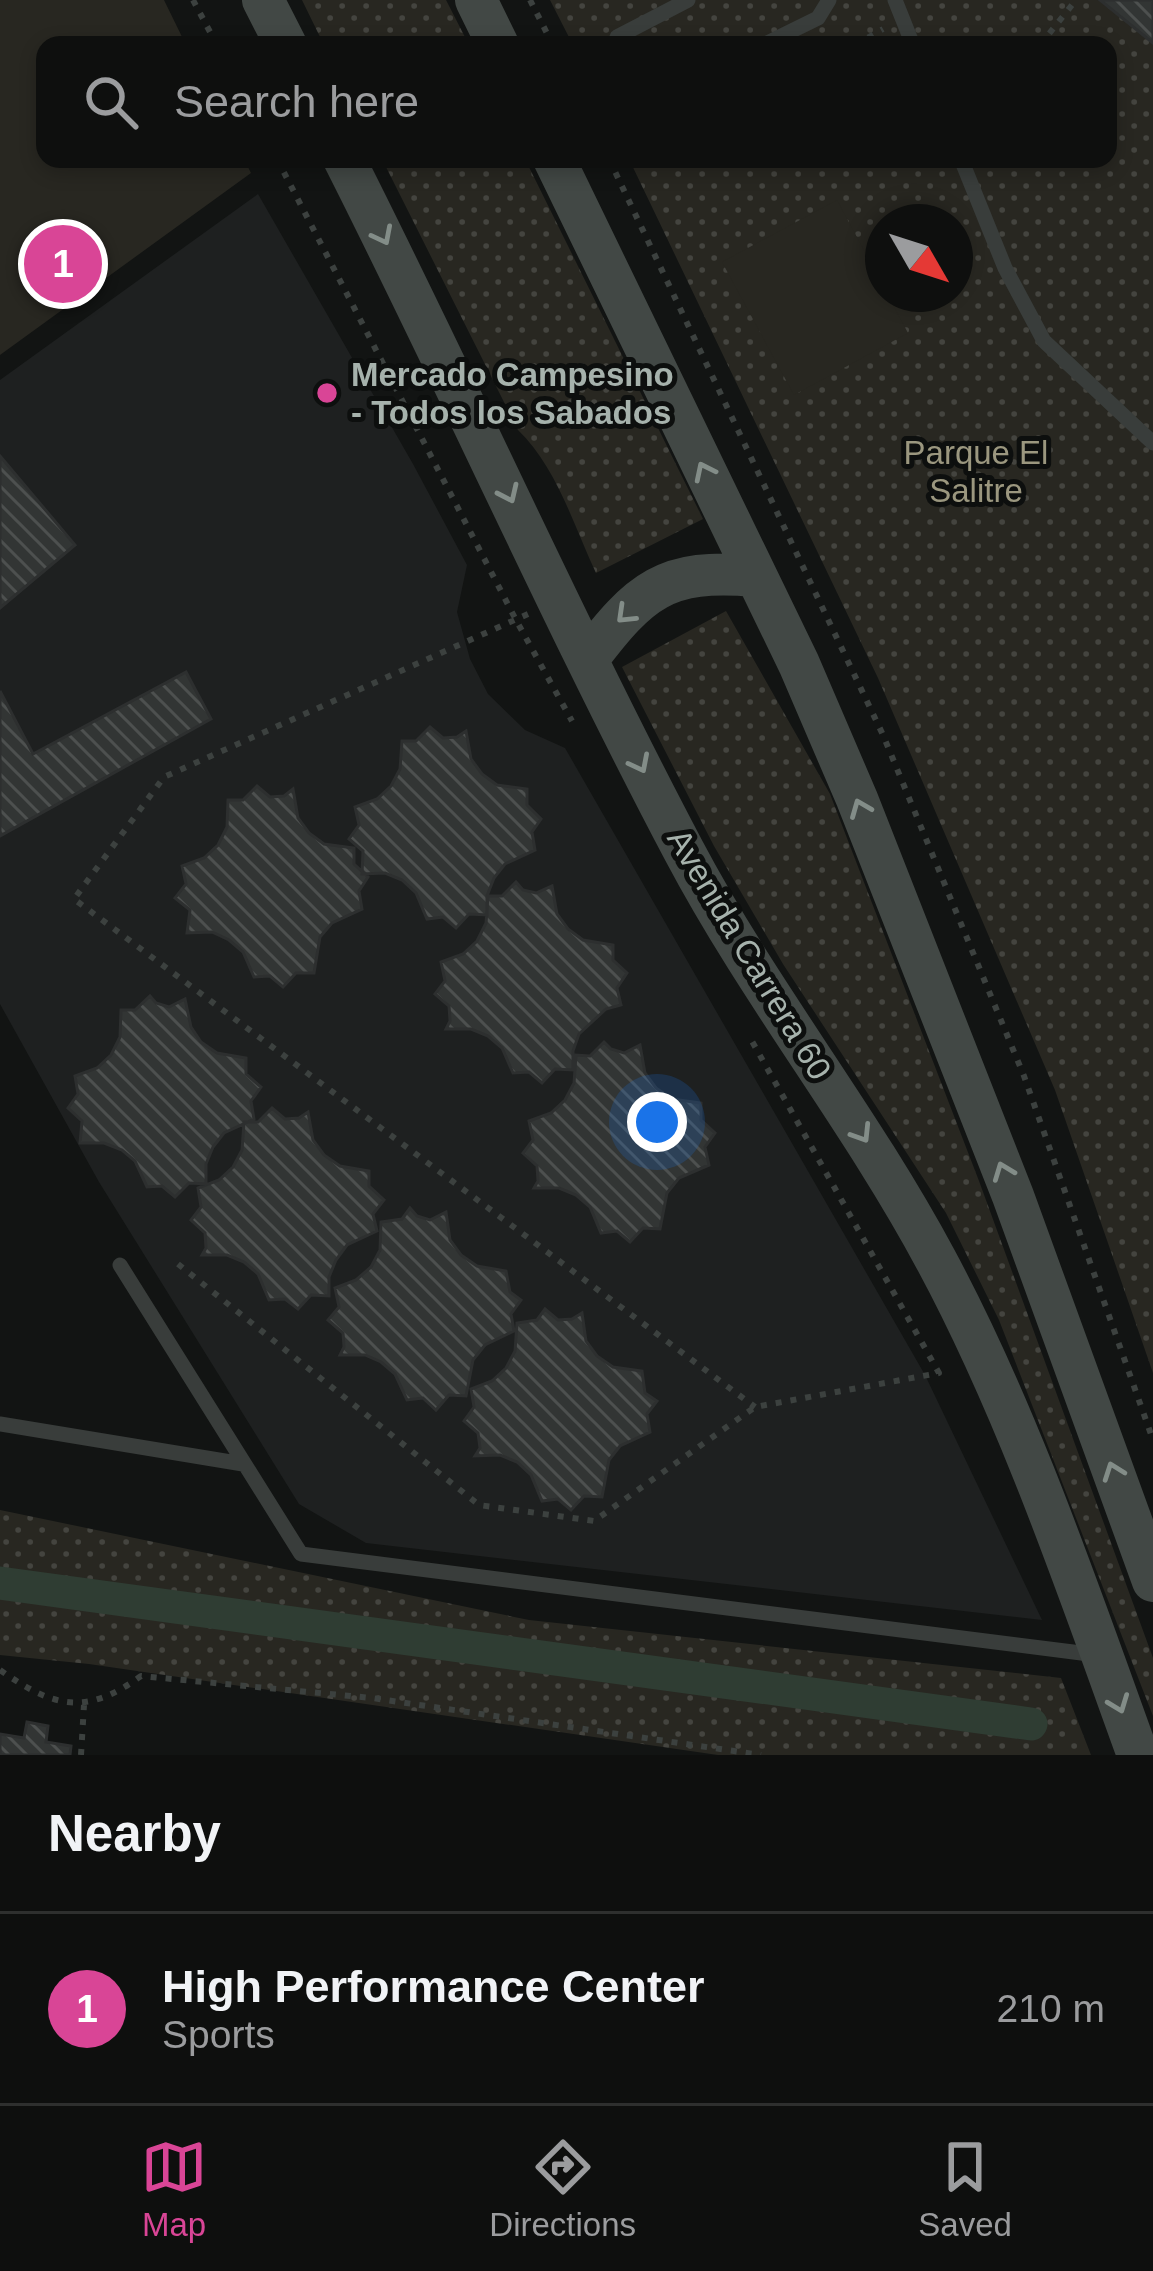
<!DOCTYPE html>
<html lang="en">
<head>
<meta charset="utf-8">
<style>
  body { margin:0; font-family:Arial,sans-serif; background:#1c1d1c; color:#f1f3f6 }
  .compass { position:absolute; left:865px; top:204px; width:108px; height:108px; border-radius:50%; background:#0e0f0e; box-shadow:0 6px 18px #0003; rotate:129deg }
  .you { position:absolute; left:657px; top:1122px; width:42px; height:42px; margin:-30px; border:9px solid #fff; border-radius:50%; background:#1a73e8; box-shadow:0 0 0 18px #1a73e833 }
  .badge { display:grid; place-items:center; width:78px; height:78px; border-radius:50%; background:#d94596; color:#fff; font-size:39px; font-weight:700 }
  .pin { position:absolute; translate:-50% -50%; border:6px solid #fff; box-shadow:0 3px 12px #0006 }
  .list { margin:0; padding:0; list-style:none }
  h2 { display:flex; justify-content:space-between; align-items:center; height:156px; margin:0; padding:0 48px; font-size:51px }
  h2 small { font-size:39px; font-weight:400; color:#9b9c9e }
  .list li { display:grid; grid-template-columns:78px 1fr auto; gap:36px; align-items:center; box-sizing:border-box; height:192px; padding:0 48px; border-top:3px solid #2e2f2e }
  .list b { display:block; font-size:45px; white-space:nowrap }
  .list p { margin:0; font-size:39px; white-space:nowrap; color:#9b9c9e }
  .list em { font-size:39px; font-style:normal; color:#9b9c9e }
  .icon { flex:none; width:66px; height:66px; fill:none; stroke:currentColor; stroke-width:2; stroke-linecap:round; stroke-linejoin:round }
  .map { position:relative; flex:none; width:1153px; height:1755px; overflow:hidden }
  .search { position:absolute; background:#0e0f0e; box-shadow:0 6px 18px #0003; left:36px; right:36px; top:36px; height:132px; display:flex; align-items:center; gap:30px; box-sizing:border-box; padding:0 42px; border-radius:24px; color:#9b9c9e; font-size:45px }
  .sheet { height:348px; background:#0e0f0e }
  nav { display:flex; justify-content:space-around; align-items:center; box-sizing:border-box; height:168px; border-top:3px solid #2e2f2e; background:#0e0f0e; font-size:33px; color:#9b9c9e }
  nav a { display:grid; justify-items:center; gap:6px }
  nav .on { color:#d94596 }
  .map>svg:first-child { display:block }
  .built { fill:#1e2020 }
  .grass { fill:url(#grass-dots); fill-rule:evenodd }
  .garden { fill:#282721 }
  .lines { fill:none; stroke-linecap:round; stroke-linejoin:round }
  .canal { stroke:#2f3d33; stroke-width:33 }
  .building { fill:url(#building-back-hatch); stroke:#2d2f2f; stroke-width:3 }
  .path { stroke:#3c413f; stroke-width:6; stroke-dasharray:6 9; stroke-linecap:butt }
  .service { stroke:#393d3b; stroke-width:15 }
  .secondary { stroke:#424845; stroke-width:42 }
  .oneway { stroke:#838d88 }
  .poi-dot { fill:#d94596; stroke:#0d0f0e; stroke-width:4.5 }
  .labels { text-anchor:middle; stroke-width:10; stroke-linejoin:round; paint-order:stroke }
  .poi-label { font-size:33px; font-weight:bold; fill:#a6b2ac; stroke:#0d0f0e; text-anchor:start }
  .park-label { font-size:33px; fill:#9b977f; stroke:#0d0f0e }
  .street-label { font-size:33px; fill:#a6b2ac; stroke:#0d0f0e }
</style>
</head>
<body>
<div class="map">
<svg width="1153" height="1755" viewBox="0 0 1153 1755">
  <defs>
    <pattern id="grass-dots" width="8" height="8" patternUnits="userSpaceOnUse" patternTransform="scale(3)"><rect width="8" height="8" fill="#282721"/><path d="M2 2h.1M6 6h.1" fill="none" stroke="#44443f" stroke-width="1.8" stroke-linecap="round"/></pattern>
    <pattern id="building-back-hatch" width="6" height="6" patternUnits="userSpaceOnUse" patternTransform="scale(3)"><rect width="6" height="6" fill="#323534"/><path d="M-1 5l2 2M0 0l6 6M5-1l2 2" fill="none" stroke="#4d504f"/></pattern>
  </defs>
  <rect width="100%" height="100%" fill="#121413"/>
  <path class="built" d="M258,194L413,464L467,565L457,612L470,659L488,694L525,730L565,748L925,1375L1042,1620L366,1543L299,1504L99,1182L0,1004V380Z"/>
  <path class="grass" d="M302,0H446L469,45H324Z
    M550,0H1153V1373L1055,1090L878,678L629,159H1108V45H573ZM883,222H955V294H883Z
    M382,159H525L703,519L596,573C574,526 556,466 518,430Z
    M726,611L830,794L979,1181L1153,1658V1716L999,1320L946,1213L783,964L714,846L622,667Z
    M0,1510L529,1620L1061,1678L1091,1755H718L89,1664L0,1655Z"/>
  <path class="garden" d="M0,0H164L186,45H45V159H244L251,173L0,355Z
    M837,200L883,286V294H887L908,333L794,395L722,262Z"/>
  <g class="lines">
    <path class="canal" d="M0,1583L1031,1724"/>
  </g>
  <path class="building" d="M1100,0H1153V43Z
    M0,456L75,545L0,608Z
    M186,672L211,719L0,836V691L33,754Z
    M430,727L443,738L457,737L466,731L471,759L482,774L497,785L527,789V805L541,819L532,832L535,850L505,864L494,878L487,896V915L469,914L456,928L443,917L427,919L416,893L402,880L385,873L362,874L363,851L349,839L359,825L355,807L377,799L391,786L400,769L402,741H416Z
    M257,786L270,797L284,796L293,789L298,818L309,833L324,844L354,848V864L368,877L359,891L362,909L332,923L320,937L314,973H296L283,987L270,976L254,977L243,952L229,940L212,932L187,933L190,910L175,898L186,884L182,866L204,858L218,845L227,827L228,800H243Z
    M516,882L523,890L536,893L552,886L557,914L568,929L583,940L613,945V960L627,973L617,988L621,1005L606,1009L579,1034L573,1051V1070L555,1069L542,1083L529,1072L513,1073L502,1048L488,1036L471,1029H446L450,1021L449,1006L435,994L445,981L441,962L463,954L477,941L486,923L488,896H502Z
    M150,996L156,1003L169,1007L185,999L191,1027L201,1042L217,1053L246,1058V1074L261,1087L251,1101L254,1119L224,1133L213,1147L206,1164V1184L189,1183L175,1197L162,1186L147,1187L135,1161L122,1150L104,1143H80L82,1121L68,1108L78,1094L75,1076L97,1068L111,1055L120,1037L121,1010H135Z
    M604,1042L611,1049L624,1053L640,1045L645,1073L656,1088L672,1099L701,1103V1120L715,1133L705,1147L709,1165L679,1178L667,1193L660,1229L643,1228L630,1242L617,1231L601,1233L590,1207L576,1195L559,1188H534L538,1181L537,1166L523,1153L533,1140L529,1121L551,1113L565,1100L574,1083L576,1055L590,1056Z
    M272,1108L285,1119L299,1118L308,1112L313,1140L324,1155L340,1166L369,1171V1186L384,1200L373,1214L377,1231L347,1245L336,1260L329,1277V1296L311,1295L298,1309L285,1299L269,1300L258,1274L244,1262L227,1255H202L206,1248L205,1233L191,1220L201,1207L198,1188L219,1180L233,1167L242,1150L244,1122H258Z
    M410,1208L417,1216L430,1220L446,1212L450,1240L461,1255L477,1266L506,1271L510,1292L521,1300L511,1314L514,1331L485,1345L473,1360L466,1396L449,1395L436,1410L423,1398L407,1400L395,1374L381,1362L365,1355H340L344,1347L343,1333L328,1320L339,1307L335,1288L356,1280L371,1267L380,1250L381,1222L402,1219Z
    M545,1309L558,1320L572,1319L582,1313L586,1341L597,1356L613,1367L642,1371L645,1393L657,1401L647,1414L650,1432L620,1446L609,1460L602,1497L584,1496L571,1510L558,1499L542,1501L531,1475L517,1462L500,1455L475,1456L480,1448L478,1433L464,1421L474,1407L471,1389L492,1381L506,1368L515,1351L517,1323L537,1320Z
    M27,1722L48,1726L46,1742L71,1746L70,1755H0V1734L24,1738Z"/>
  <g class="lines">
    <path class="path" d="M193,0L217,45
      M530,0L553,45
      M855,45L883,29
      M1040,45L1076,0
      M277,159L516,620L572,721
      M609,159L883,735L1024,1076L1153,1440
      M528,614L164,777L74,899L755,1407
      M178,1264L479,1505L594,1521L755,1407L939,1373L749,1036
      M0,1670C54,1708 86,1716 141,1676L372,1698L761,1755
      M81,1755L84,1705"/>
    <path class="service" d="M895,0L913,45
      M615,45L617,37L688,0
      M763,45L818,18L829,0
      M961,159L1005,268L1044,341L1153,443
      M120,1265L301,1554L1097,1655
      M0,1424L243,1464"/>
    <path class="secondary" d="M263,0L286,45
      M476,0L498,45
      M344,159C460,388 564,624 684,851C759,993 860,1118 936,1260C1018,1412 1079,1592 1138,1755
      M554,159L799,664L857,799L1013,1196L1153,1581
      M587,660C640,590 665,568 755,576"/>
  </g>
  <defs><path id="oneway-chevron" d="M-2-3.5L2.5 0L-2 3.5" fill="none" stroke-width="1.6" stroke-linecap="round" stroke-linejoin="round" transform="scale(3)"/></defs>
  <g class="oneway">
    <use href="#oneway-chevron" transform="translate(383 236) rotate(63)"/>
    <use href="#oneway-chevron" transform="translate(704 471) rotate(-116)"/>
    <use href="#oneway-chevron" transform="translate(509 494) rotate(65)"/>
    <use href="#oneway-chevron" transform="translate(625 615) rotate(136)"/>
    <use href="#oneway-chevron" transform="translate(640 764) rotate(63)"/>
    <use href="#oneway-chevron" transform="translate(860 808) rotate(-112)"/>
    <use href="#oneway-chevron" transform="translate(862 1134) rotate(58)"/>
    <use href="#oneway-chevron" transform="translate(1003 1171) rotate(-111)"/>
    <use href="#oneway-chevron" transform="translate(1113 1471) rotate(-110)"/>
    <use href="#oneway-chevron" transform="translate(1119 1704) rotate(69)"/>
  </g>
  <circle class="poi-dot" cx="327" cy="393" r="12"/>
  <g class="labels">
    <g class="poi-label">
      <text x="351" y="386">Mercado Campesino<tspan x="351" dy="38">- Todos los Sabados</tspan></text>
    </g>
    <g class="park-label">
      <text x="976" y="464">Parque El<tspan x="976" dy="38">Salitre</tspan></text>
    </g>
    <g class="street-label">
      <text transform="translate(750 954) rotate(59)" y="12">Avenida Carrera 60</text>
    </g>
  </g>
</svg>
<svg class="compass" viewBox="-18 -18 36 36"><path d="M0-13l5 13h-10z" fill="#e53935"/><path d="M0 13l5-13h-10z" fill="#9b9c9e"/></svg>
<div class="you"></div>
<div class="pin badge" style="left:63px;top:264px">1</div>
<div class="search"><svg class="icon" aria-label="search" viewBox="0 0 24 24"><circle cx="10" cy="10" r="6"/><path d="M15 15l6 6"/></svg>Search here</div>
</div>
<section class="sheet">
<h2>Nearby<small></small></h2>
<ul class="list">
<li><span class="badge">1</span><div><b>High Performance Center</b><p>Sports</p></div><em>210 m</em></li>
</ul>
</section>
<nav>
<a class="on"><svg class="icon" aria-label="map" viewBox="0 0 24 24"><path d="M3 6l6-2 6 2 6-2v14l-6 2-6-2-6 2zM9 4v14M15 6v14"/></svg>Map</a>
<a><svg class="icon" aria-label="directions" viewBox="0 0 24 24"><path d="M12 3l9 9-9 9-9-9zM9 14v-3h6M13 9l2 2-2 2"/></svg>Directions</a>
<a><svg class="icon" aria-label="saved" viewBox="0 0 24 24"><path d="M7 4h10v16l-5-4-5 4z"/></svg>Saved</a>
</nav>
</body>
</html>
